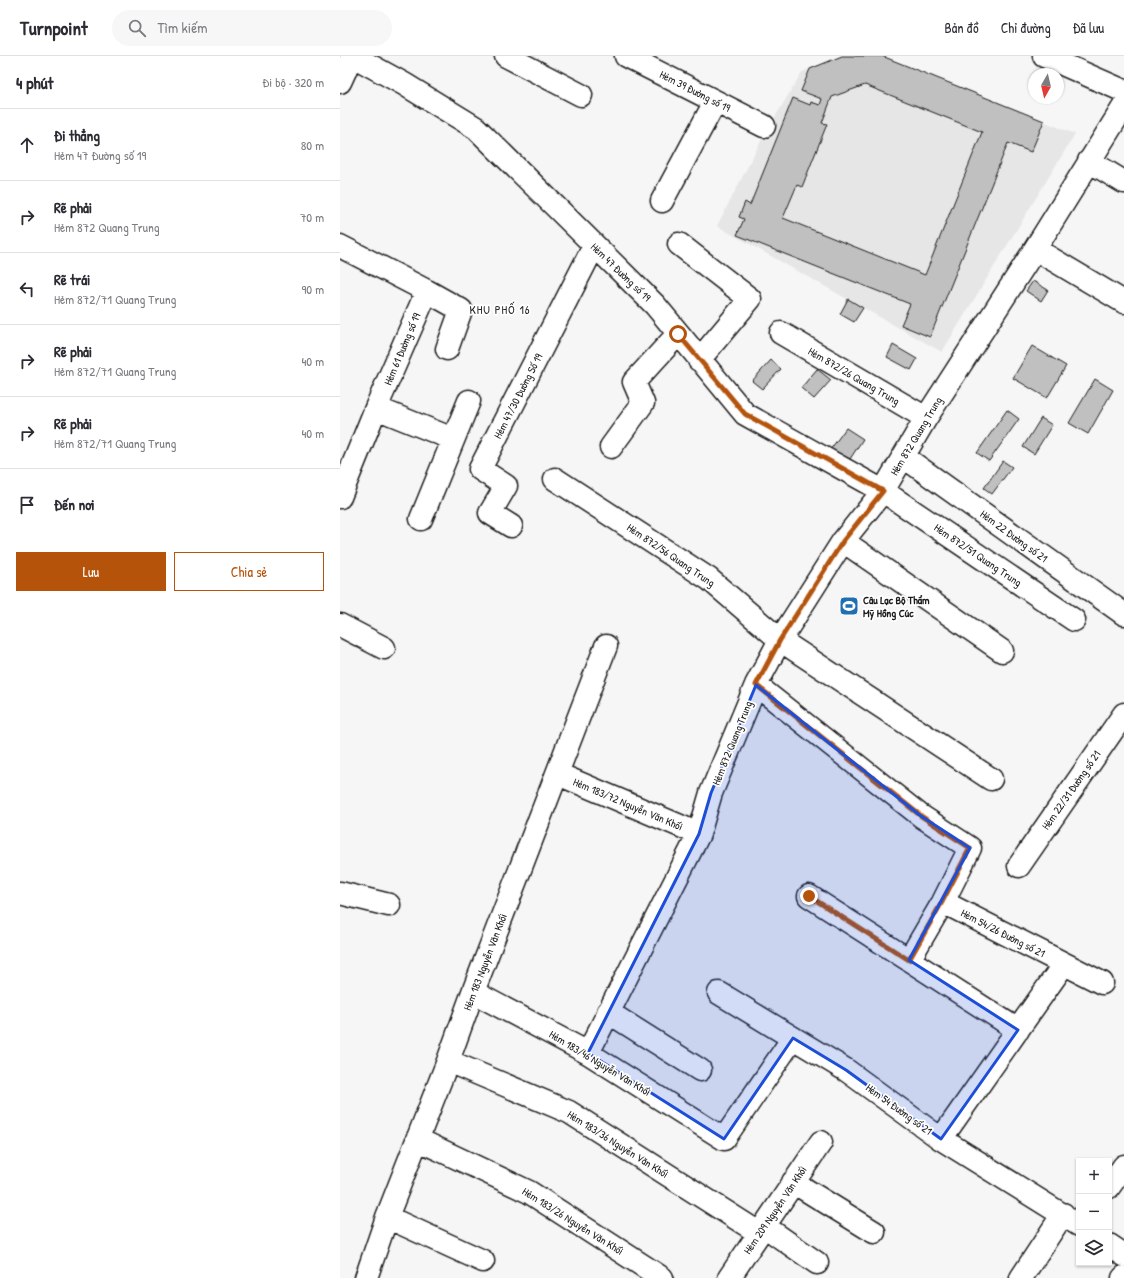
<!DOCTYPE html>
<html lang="vi">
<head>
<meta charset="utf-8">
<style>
  body { margin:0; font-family:"Patrick Hand",sans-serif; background:#f7f7f7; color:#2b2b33 }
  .controls { position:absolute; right:12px; bottom:12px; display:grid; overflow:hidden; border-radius:0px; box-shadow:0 1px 3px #0004 }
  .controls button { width:36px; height:36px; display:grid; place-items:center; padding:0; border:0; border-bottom:1px solid #e1e1e2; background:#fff; color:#2b2b33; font:20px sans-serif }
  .compass { position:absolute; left:688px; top:12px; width:36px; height:36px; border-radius:50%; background:#fff; box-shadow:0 1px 3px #0004; rotate:188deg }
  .stop { position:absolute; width:12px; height:12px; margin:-9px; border:3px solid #b45309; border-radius:50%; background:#fff }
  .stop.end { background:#b45309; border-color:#fff; box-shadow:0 1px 4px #0008 }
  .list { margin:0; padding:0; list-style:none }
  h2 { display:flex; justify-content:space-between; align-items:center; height:52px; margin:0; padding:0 16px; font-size:17px }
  h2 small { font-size:13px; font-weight:400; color:#7c7c81 }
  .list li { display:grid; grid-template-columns:26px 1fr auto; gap:12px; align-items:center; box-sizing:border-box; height:72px; padding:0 16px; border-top:1px solid #e1e1e2 }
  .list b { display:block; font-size:15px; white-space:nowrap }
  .list p { margin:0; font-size:13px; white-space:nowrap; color:#7c7c81 }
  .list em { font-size:13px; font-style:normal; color:#7c7c81 }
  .actions { display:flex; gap:8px; padding:12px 16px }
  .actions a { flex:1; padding:9px 0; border:1px solid #b45309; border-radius:0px; text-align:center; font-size:14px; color:#b45309 }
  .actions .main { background:#b45309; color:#fff }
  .icon { flex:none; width:22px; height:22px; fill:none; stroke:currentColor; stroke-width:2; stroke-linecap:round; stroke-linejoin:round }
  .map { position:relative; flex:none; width:784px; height:1222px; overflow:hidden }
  header { display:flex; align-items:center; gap:24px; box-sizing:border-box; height:56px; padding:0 20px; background:#fff; border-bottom:1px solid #e1e1e2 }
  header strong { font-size:19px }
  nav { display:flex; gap:22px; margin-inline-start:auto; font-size:14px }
  .search { width:280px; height:36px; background:#f7f7f7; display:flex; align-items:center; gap:10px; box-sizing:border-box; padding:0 14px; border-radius:22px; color:#7c7c81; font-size:15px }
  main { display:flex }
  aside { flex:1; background:#fff }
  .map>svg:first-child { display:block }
  .built { fill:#e6e6e6 }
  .building { fill:#c0c0c0; stroke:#1c1c1c; fill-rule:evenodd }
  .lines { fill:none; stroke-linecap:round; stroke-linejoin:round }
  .minor-casing { stroke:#1c1c1c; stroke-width:25 }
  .minor { stroke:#fff; stroke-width:22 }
  .route { stroke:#b45309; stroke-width:5 }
  .marked { fill:#1d4ed8; fill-opacity:0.2; stroke:#1d4ed8; stroke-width:3; stroke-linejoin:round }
  .labels { text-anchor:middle; stroke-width:3.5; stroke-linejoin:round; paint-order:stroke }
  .street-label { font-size:11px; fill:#1c1c1c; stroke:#fff }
  .poi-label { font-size:11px; font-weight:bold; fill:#1c1c1c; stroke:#fff; text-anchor:start }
  .neighbourhood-label { font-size:12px; letter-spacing:1px; fill:#1c1c1c; stroke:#fff }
</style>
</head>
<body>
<header>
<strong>Turnpoint</strong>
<div class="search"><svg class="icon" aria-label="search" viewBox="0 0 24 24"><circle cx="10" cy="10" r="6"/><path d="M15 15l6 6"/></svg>Tìm kiếm</div>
<nav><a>Bản đồ</a><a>Chỉ đường</a><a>Đã lưu</a></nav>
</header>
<main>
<aside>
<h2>4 phút<small>Đi bộ · 320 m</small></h2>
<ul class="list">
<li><svg class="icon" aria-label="ahead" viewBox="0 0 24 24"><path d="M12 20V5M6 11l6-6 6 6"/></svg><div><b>Đi thẳng</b><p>Hẻm 47 Đường số 19</p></div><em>80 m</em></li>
<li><svg class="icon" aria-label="right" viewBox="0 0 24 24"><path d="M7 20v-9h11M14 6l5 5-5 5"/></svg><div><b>Rẽ phải</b><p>Hẻm 872 Quang Trung</p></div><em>70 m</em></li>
<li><svg class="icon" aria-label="left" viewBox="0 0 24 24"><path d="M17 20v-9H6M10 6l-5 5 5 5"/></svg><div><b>Rẽ trái</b><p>Hẻm 872/71 Quang Trung</p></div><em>90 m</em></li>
<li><svg class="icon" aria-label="right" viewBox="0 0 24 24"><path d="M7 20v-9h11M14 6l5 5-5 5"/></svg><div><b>Rẽ phải</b><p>Hẻm 872/71 Quang Trung</p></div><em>40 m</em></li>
<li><svg class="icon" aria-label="right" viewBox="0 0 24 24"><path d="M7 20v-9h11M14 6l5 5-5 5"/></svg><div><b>Rẽ phải</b><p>Hẻm 872/71 Quang Trung</p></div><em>40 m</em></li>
<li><svg class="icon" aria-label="arrive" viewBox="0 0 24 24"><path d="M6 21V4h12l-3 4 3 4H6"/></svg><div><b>Đến nơi</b></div></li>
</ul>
<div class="actions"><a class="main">Lưu</a><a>Chia sẻ</a></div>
</aside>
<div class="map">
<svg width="784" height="1222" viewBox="0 0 784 1222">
  <rect width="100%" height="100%" fill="#f6f6f6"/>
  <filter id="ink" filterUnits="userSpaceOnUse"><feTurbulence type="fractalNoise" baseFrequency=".025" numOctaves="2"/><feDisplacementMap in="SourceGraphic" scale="8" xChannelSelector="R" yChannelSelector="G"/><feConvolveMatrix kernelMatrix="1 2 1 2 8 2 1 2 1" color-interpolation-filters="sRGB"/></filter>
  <g filter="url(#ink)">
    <path class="built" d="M502,0H542L735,78L602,296L377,170L423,81L462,16Z"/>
    <path class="building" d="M502,0H542L704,65L691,96L668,87L590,281L561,269L570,248L397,179L404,163L399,161L405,146L410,149L453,42L470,49L471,46L480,49L482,43L461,35L470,13ZM525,29L642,76L585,219L443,162L457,129L462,131L487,68L482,67L492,41Z
      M693,225L708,234L701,245L686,235Z
      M508,243L523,252L514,266L500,258Z
      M553,289L577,303L571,314L547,301Z
      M692,290L726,310L707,342L673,322Z
      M431,304L441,313L422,333L412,325Z
      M477,313L491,324L474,343L461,332Z
      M755,323L773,334L748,378L729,367Z
      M667,354L679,363L649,405L637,397Z
      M701,362L712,369L694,398L683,391Z
      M506,372L523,383L508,406L490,394Z
      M663,405L672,411L652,438L644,432Z"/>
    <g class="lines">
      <defs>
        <path id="minor" d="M13,0L64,28L136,72L315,249L405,358L543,435L734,564
          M166,0L241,39
          M286,0L424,70
          M704,0L784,35
          M0,26L12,0
          M749,105L784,126
          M322,145L375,46
          M339,188L410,243L359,304
          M0,190L87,235L36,352L0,441
          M695,193L784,246
          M87,235L121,254L107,293
          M441,277L586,362
          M36,352L113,383
          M271,391L303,347L294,326L338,278
          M564,401L784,558
          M215,423L369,523L440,584L651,723
          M81,463L129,345
          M171,470L150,457L166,430L140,413L254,190
          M503,485L662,595
          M0,569L44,592
          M416,629L581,760L630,792L603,846L569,904L469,840
          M218,718L359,778
          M679,810L784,658
          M0,837L49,849
          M603,846L762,927
          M569,904L678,974
          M133,936L248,997L384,1083L453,982
          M379,937L506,1014L601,1083L739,1169
          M268,956L360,1014
          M248,997L359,778L371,737L416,629L440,584L503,485L543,435L586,362L695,193L784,50
          M108,1005L229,1056L419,1177
          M77,1083L189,1136L322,1222
          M601,1083L724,908
          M453,1126L534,1176
          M769,1131L784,1110
          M47,1161L143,1205
          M424,1170L477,1207
          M769,1189L784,1199
          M26,1222L47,1161L108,1005L133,936L266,590
          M389,1222L481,1086
          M681,1222L723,1158
          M783,1222L784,1221"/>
      </defs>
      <use href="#minor" class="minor-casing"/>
      <use href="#minor" class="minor"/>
    </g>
  </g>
  <g class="lines" filter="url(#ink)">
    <path class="route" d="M338,278L405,358L543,435L503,485L440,584L416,629L581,760L630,792L602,846L569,904L469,840"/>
  </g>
  <path class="marked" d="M416,629L581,760L630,792L569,904L678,974L601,1083L506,1014L453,982L384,1083L248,997L359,778L371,737Z"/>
  <defs>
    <symbol id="stadium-square" viewBox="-11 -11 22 22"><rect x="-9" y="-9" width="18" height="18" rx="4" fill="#1f6fb2" stroke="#fff"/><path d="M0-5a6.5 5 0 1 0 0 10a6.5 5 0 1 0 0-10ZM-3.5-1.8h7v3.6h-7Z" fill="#fff"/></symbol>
  </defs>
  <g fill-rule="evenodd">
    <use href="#stadium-square" x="498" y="539" width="22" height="22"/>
  </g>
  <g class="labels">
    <g class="street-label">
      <text transform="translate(355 35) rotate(27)" y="4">Hẻm 39 Đường số 19</text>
      <text transform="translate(281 216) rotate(44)" y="4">Hẻm 47 Đường số 19</text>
      <text transform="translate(62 293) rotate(-67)" y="4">Hẻm 61 Đường số 19</text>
      <text transform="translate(514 320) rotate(30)" y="4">Hẻm 872/26 Quang Trung</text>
      <text transform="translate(178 340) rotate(-63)" y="4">Hẻm 47/30 Đường Số 19</text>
      <text transform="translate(576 380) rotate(-59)" y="4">Hẻm 872 Quang Trung</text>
      <text transform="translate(674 480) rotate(36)" y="4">Hẻm 22 Đường số 21</text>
      <text transform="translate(331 499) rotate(34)" y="4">Hẻm 872/56 Quang Trung</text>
      <text transform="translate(638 499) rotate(34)" y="4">Hẻm 872/51 Quang Trung</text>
      <text transform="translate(392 687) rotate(-68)" y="4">Hẻm 872 Quang Trung</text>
      <text transform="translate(731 734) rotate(-55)" y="4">Hẻm 22/31 Đường số 21</text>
      <text transform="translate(288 748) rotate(23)" y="4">Hẻm 183/72 Nguyễn Văn Khối</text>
      <text transform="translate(663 877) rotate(27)" y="4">Hẻm 54/26 Đường số 21</text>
      <text transform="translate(145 906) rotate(-69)" y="4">Hẻm 183 Nguyễn Văn Khối</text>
      <text transform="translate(260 1007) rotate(31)" y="4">Hẻm 183/46 Nguyễn Văn Khối</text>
      <text transform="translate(559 1053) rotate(36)" y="4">Hẻm 54 Đường số 21</text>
      <text transform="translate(278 1088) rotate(32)" y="4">Hẻm 183/36 Nguyễn Văn Khối</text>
      <text transform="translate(435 1154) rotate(-56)" y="4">Hẻm 209 Nguyễn Văn Khối</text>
      <text transform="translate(233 1165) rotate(32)" y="4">Hẻm 183/26 Nguyễn Văn Khối</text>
    </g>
    <g class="poi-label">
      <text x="523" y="548">Câu Lạc Bộ Thẩm<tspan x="523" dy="13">Mỹ Hồng Cúc</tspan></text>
    </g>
    <g class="neighbourhood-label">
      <text x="160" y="258">KHU PHỐ 16</text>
    </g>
  </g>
</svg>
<div class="controls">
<button>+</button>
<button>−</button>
<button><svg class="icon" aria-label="layers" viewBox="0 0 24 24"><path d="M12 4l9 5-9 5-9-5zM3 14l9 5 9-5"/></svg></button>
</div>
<svg class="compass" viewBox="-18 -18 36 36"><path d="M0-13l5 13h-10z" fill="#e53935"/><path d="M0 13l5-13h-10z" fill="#7c7c81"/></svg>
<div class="stop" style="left:338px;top:278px"></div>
<div class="stop end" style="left:469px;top:840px"></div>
</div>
</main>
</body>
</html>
